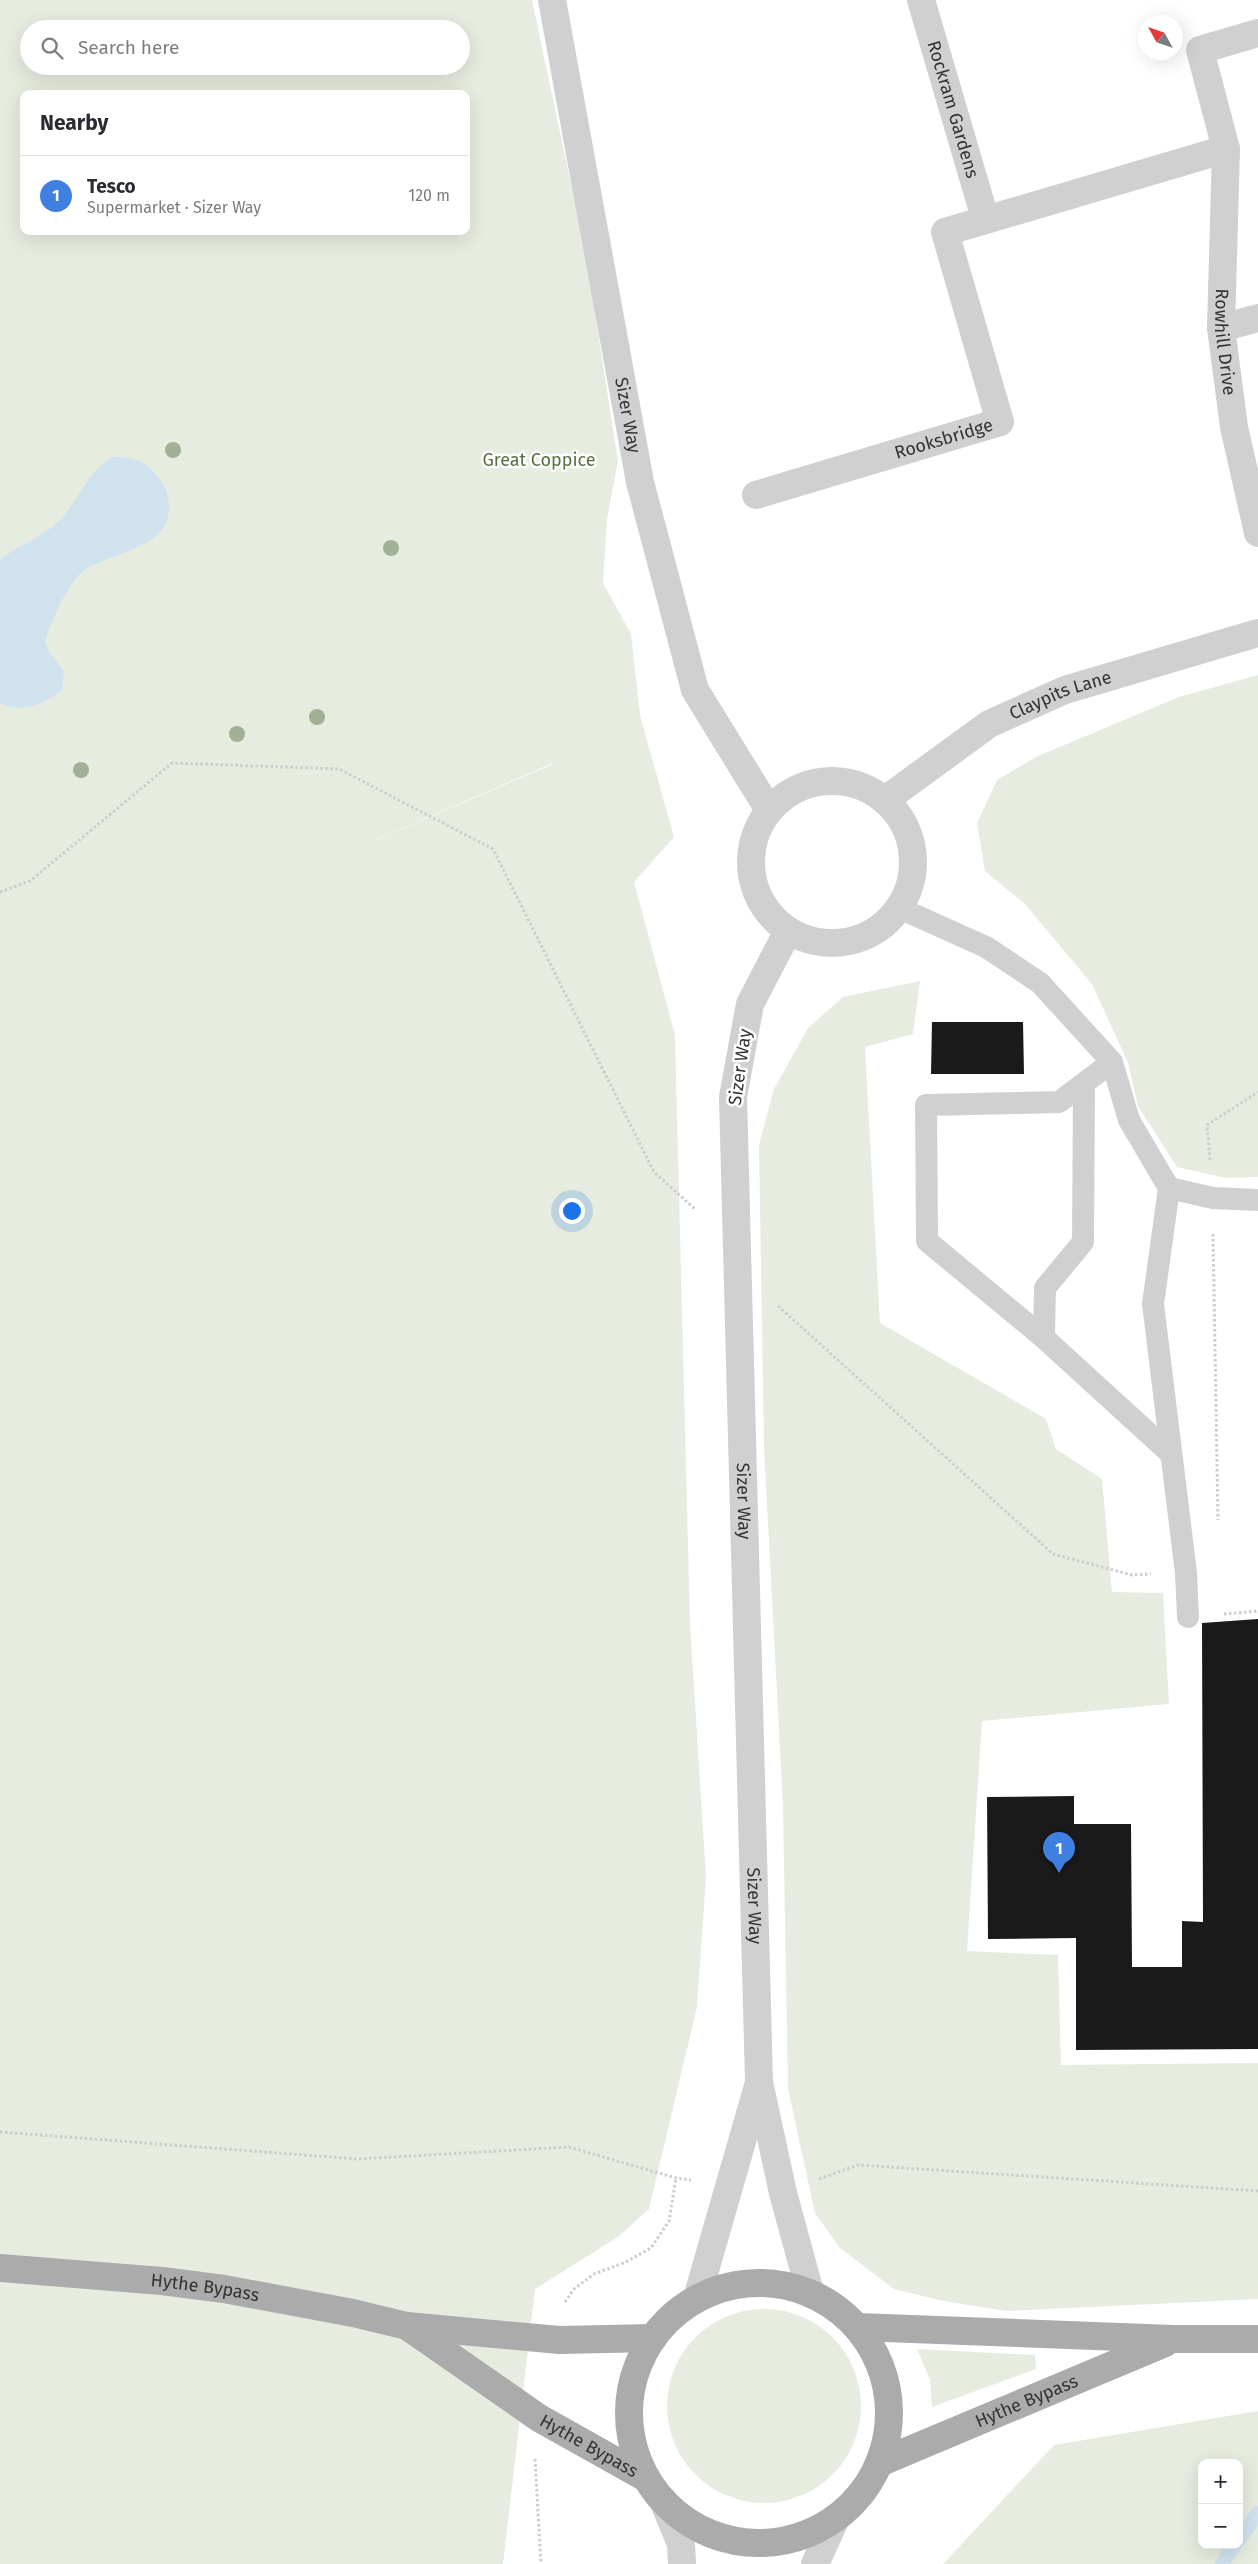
<!DOCTYPE html>
<html lang="en">
<head>
<meta charset="utf-8">
<style>
  body { margin:0; font-family:"Fira Sans",sans-serif; background:#f7f7f7; color:#2b2b33 }
  .controls { position:absolute; right:15px; bottom:15px; display:grid; overflow:hidden; border-radius:10px; box-shadow:0 5px 20px #0002 }
  .controls button { width:45px; height:45px; display:grid; place-items:center; padding:0; border:0; border-bottom:1px solid #e1e1e2; background:#fff; color:#2b2b33; font:25px sans-serif }
  .compass { position:absolute; left:1138px; top:15px; width:45px; height:45px; border-radius:50%; background:#fff; box-shadow:0 5px 20px #0002; rotate:310deg }
  .you { position:absolute; left:571px; top:1210px; width:18px; height:18px; margin:-12px; border:4px solid #fff; border-radius:50%; background:#1a73e8; box-shadow:0 0 0 8px #1a73e833 }
  .badge { display:grid; place-items:center; width:32px; height:32px; border-radius:50%; background:#0b8043; color:#fff; font-size:16px; font-weight:700 }
  .pin { position:absolute; translate:-50% -41px; filter:drop-shadow(0 1px 2px #0008) }
  .pin::after { content:''; position:absolute; top:26px; width:18px; height:15px; background:inherit; clip-path:polygon(0 0,100% 0,50% 100%) }
  .list { margin:0; padding:0; list-style:none }
  h2 { display:flex; justify-content:space-between; align-items:center; height:65px; margin:0; padding:0 20px; font-size:21px }
  h2 small { font-size:16px; font-weight:400; color:#7c7c81 }
  .list li { display:grid; grid-template-columns:32px 1fr auto; gap:15px; align-items:center; box-sizing:border-box; height:80px; padding:0 20px; border-top:1px solid #e1e1e2 }
  .list b { display:block; font-size:19px; white-space:nowrap }
  .list p { margin:0; font-size:16px; white-space:nowrap; color:#7c7c81 }
  .list em { font-size:16px; font-style:normal; color:#7c7c81 }
  .icon { flex:none; width:28px; height:28px; fill:none; stroke:currentColor; stroke-width:2; stroke-linecap:round; stroke-linejoin:round }
  .map { position:relative; flex:none; width:1258px; height:2564px; overflow:hidden }
  .search { position:absolute; background:#fff; box-shadow:0 5px 20px #0002; left:20px; top:20px; width:450px; height:55px; display:flex; align-items:center; gap:12px; box-sizing:border-box; padding:0 18px; border-radius:28px; color:#7c7c81; font-size:19px }
  .panel { position:absolute; background:#fff; box-shadow:0 5px 20px #0002; left:20px; top:90px; width:450px; height:145px; border-radius:10px }
  .map>svg:first-child { display:block }
  .green { fill:#e6ecdf; fill-rule:evenodd }
  .water { fill:#cfe2ee }
  .lines { fill:none; stroke-linecap:round; stroke-linejoin:round }
  .stream { stroke:#cfe2ee; stroke-width:14 }
  .building { fill:#1a1a1a }
  .path { stroke:#cdcdcd; stroke-width:3; stroke-dasharray:2.5 2.5; stroke-linecap:butt }
  .service { stroke:#d0d0d0; stroke-width:22 }
  .minor { stroke:#d0d0d0; stroke-width:28 }
  .tertiary { stroke:#d0d0d0; stroke-width:28 }
  .primary { stroke:#ababab; stroke-width:28 }
  .tree { fill:#a2b095 }
  .labels { text-anchor:middle; stroke-width:5; stroke-linejoin:round; paint-order:stroke }
  .street-label { font-size:18px; fill:#333; stroke:#fff }
  .park-label { font-size:18px; fill:#56703f; stroke:#fff }
</style>
</head>
<body>
<div class="map">
<svg width="1258" height="2564" viewBox="0 0 1258 2564">
  <rect width="100%" height="100%" fill="#fff"/>
  <path class="green" d="M0,0H532L586,255L618,461L607,519L603,583L631,634L640,715L674,837L634,882L675,1035L690,1623L706,1877L697,2007L649,2209L618,2237L535,2289L503,2564H0ZM29,29H461V66H29ZM24,94H466V231H24ZM553,763V764L297,874Z
    M1258,675V1177L1226,1178L1177,1167L1138,1106L1128,1063L1092,984L1025,904L985,871L977,823L997,780L1038,756L1179,697Z
    M920,981L913,1034L865,1047L880,1323L1046,1419L1056,1449L1102,1479L1112,1592L1163,1593L1169,1704L982,1721L967,1951L1058,1955L1061,2065L1258,2063V2299L1006,2311L943,2301L894,2289L840,2248L815,2213L788,2089L783,1807L764,1447L759,1145L774,1089L808,1028L843,997Z
    M667 2406a97 97 0 1 1 194 0a97 97 0 1 1-194 0Z
    M917,2349L1035,2355L1036,2369L932,2407L930,2380Z
    M1258,2411V2564H943L1054,2445ZM1202,2463H1239V2545H1202Z"/>
  <path class="water" d="M112,457C134,456 147,461 160,480C166,488 168,495 169,505C172,549 110,552 83,571C68,582 51,623 45,641L48,650L64,672L62,690C44,704 22,714 0,703V560C17,545 42,538 58,522C79,501 86,473 112,457Z"/>
  <g class="lines">
    <path class="stream" d="M1239,2540L1258,2513
      M1222,2564L1235,2545"/>
  </g>
  <path class="building" d="M932,1022H1023L1024,1074H931Z
    M1258,1619V2049L1076,2050V1938L988,1939L987,1797L1074,1796V1824H1131L1132,1967H1182V1921L1203,1922L1202,1623Z"/>
  <g class="lines">
    <path class="path" d="M0,892L30,881L172,763L339,769L493,849L654,1172L696,1210
      M1210,1160L1207,1125L1258,1092
      M1213,1234L1218,1520
      M778,1306L1053,1554L1132,1575L1151,1574
      M1224,1614L1258,1611
      M0,2132L357,2159L569,2147L676,2178L691,2180
      M819,2179L858,2165L1258,2191
      M565,2302L574,2289L594,2274L626,2262L651,2248L669,2221L676,2178
      M535,2459L541,2564"/>
    <path class="service" d="M899,908L986,947L1040,983L1112,1062L1129,1120L1169,1188L1153,1304L1186,1573L1188,1617
      M1112,1062L1059,1102L926,1105L927,1241L1044,1338L1169,1452
      M1169,1188L1213,1198L1258,1200
      M1044,1338L1045,1288L1083,1242L1084,1084"/>
    <g class="minor">
      <path id="s1" d="M921,0L985,218"/>
      <path id="s2" d="M1258,33L1200,50L1226,149L1221,328L1234,427L1258,533"/>
      <path d="M1221,328L1258,318"/>
      <path id="s3" d="M756,495L1000,422L945,232L1226,149"/>
    </g>
    <g class="tertiary">
      <path id="s4" d="M552,0L640,482L695,690L769,810"/>
      <circle cx="832" cy="862" r="81"/>
      <path id="s5" d="M885,800L989,724L1065,690L1258,633"/>
      <path id="s6" d="M788,931L750,1004L733,1097L759,2082L783,2193L810,2292"/>
      <path d="M697,2298L758,2086"/>
      <path d="M664,2503L681,2544L682,2564"/>
      <path d="M815,2564L836,2518"/>
    </g>
    <g class="primary">
      <path id="s7" d="M0,2268L162,2281L224,2289L353,2313L407,2326L559,2340L653,2338"/>
      <circle cx="759" cy="2413" r="130"/>
      <path id="s8" d="M407,2326L539,2418L646,2478"/>
      <path d="M858,2327L1173,2339H1258"/>
      <path id="s9" d="M879,2463L1165,2343"/>
    </g>
  </g>
  <g class="tree">
    <circle cx="173" cy="450" r="8"/>
    <circle cx="391" cy="548" r="8"/>
    <circle cx="317" cy="717" r="8"/>
    <circle cx="237" cy="734" r="8"/>
    <circle cx="81" cy="770" r="8"/>
  </g>
  <g class="labels">
    <g class="street-label">
      <text dy="6" stroke="none"><textPath href="#s1" startOffset="114">Rockram Gardens</textPath></text>
      <text dy="6" stroke="none"><textPath href="#s2" startOffset="356">Rowhill Drive</textPath></text>
      <text dy="6" stroke="none"><textPath href="#s4" startOffset="422">Sizer Way</textPath></text>
      <text dy="6" stroke="none"><textPath href="#s3" startOffset="196">Rooksbridge</textPath></text>
      <text dy="6" stroke="none"><textPath href="#s5" startOffset="206">Claypits Lane</textPath></text>
      <text transform="translate(740 1067) rotate(-82)" y="6">Sizer Way</text>
      <text dy="6" stroke="none"><textPath href="#s6" startOffset="581">Sizer Way</textPath></text>
      <text dy="6" stroke="none"><textPath href="#s6" startOffset="986">Sizer Way</textPath></text>
      <text dy="6" stroke="none"><textPath href="#s7" startOffset="206">Hythe Bypass</textPath></text>
      <text dy="6" stroke="none"><textPath href="#s9" startOffset="160">Hythe Bypass</textPath></text>
      <text dy="6" stroke="none"><textPath href="#s8" startOffset="218">Hythe Bypass</textPath></text>
    </g>
    <g class="park-label">
      <text x="539" y="466">Great Coppice</text>
    </g>
  </g>
</svg>
<div class="controls">
<button>+</button>
<button>−</button>
</div>
<svg class="compass" viewBox="-18 -18 36 36"><path d="M0-13l5 13h-10z" fill="#e53935"/><path d="M0 13l5-13h-10z" fill="#7c7c81"/></svg>
<div class="you"></div>
<div class="pin badge" style="left:1059px;top:1873px;background:#3f7fe0">1</div>
<div class="search"><svg class="icon" aria-label="search" viewBox="0 0 24 24"><circle cx="10" cy="10" r="6"/><path d="M15 15l6 6"/></svg>Search here</div>
<section class="panel">
<h2>Nearby<small></small></h2>
<ul class="list">
<li><span class="badge" style="background:#3f7fe0">1</span><div><b>Tesco</b><p>Supermarket · Sizer Way</p></div><em>120 m</em></li>
</ul>
</section>
</div>
</body>
</html>
